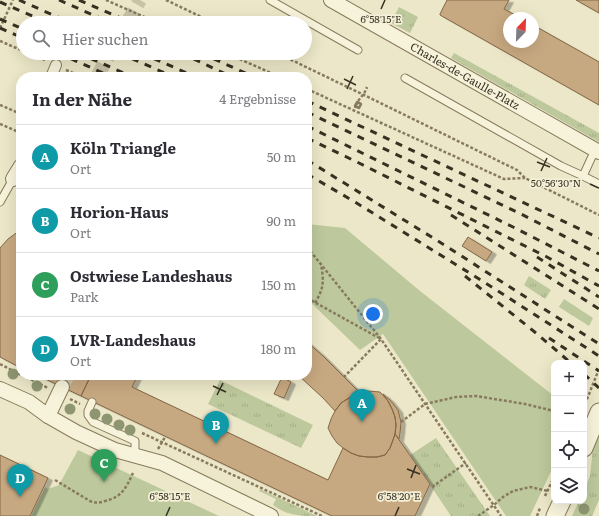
<!DOCTYPE html>
<html lang="de">
<head>
<meta charset="utf-8">
<style>
  body { margin:0; font-family:Literata,serif; background:#f2f2f3; color:#2b2b33 }
  .controls { position:absolute; right:12px; bottom:12px; display:grid; overflow:hidden; border-radius:8px; box-shadow:0 4px 16px #0002 }
  .controls button { width:36px; height:36px; display:grid; place-items:center; padding:0; border:0; border-bottom:1px solid #e1e1e2; background:#fff; color:#2b2b33; font:20px sans-serif }
  .compass { position:absolute; left:503px; top:12px; width:36px; height:36px; border-radius:50%; background:#fff; box-shadow:0 4px 16px #0002; rotate:23deg }
  .you { position:absolute; left:373px; top:314px; width:14px; height:14px; margin:-10px; border:3px solid #fff; border-radius:50%; background:#1a73e8; box-shadow:0 0 0 6px #1a73e833 }
  .badge { display:grid; place-items:center; width:26px; height:26px; border-radius:50%; background:#111827; color:#fff; font-size:13px; font-weight:700 }
  .pin { position:absolute; translate:-50% -33px; filter:drop-shadow(0 1px 2px #0008) }
  .pin::after { content:''; position:absolute; top:21px; width:14px; height:12px; background:inherit; clip-path:polygon(0 0,100% 0,50% 100%) }
  .list { margin:0; padding:0; list-style:none }
  h2 { display:flex; justify-content:space-between; align-items:center; height:52px; margin:0; padding:0 16px; font-size:17px }
  h2 small { font-size:13px; font-weight:400; color:#7c7c81 }
  .list li { display:grid; grid-template-columns:26px 1fr auto; gap:12px; align-items:center; box-sizing:border-box; height:64px; padding:0 16px; border-top:1px solid #e1e1e2 }
  .list b { display:block; font-size:15px; white-space:nowrap }
  .list p { margin:0; font-size:13px; white-space:nowrap; color:#7c7c81 }
  .list em { font-size:13px; font-style:normal; color:#7c7c81 }
  .icon { flex:none; width:22px; height:22px; fill:none; stroke:currentColor; stroke-width:2; stroke-linecap:round; stroke-linejoin:round }
  .map { position:relative; flex:none; width:599px; height:516px; overflow:hidden }
  .search { position:absolute; background:#fff; box-shadow:0 4px 16px #0002; left:16px; top:16px; width:296px; height:44px; display:flex; align-items:center; gap:10px; box-sizing:border-box; padding:0 14px; border-radius:22px; color:#7c7c81; font-size:15px }
  .panel { position:absolute; background:#fff; box-shadow:0 4px 16px #0002; left:16px; top:72px; width:296px; height:308px; border-radius:16px }
  .map>svg:first-child { display:block }
  .grass { fill:url(#grass-tufts) }
  .park { fill:#bdc99c }
  .building { fill:#c7a981; stroke:#846846; filter:url(#shadow) }
  .lines { fill:none; stroke-linecap:round; stroke-linejoin:round }
  .minor-tunnel { stroke:#c8c2a7; stroke-width:14; stroke-dasharray:14 7; stroke-linecap:butt }
  .service-casing { stroke:#877a5e; stroke-width:9 }
  .pedestrian-casing { stroke:#877a5e; stroke-width:12 }
  .minor-casing { stroke:#877a5e; stroke-width:16 }
  .tertiary-casing { stroke:#877a5e; stroke-width:19 }
  .path { stroke:#877a5e; stroke-width:2.5; stroke-dasharray:3 2; stroke-linecap:butt }
  .service { stroke:#f7f3db; stroke-width:7 }
  .pedestrian { stroke:#f7f3db; stroke-width:10 }
  .minor { stroke:#f7f3db; stroke-width:14 }
  .tertiary { stroke:#f7f3db; stroke-width:17 }
  .rail { stroke:#383021; stroke-width:3; stroke-dasharray:7 7; stroke-linecap:butt }
  .path-bridge { stroke:#877a5e; stroke-width:2.5; stroke-dasharray:3 2; stroke-linecap:butt }
  .tree { fill:#8e9671 }
  .ticks { fill:none; stroke:#383021; stroke-width:1.5 }
  .labels { text-anchor:middle; stroke-width:3.5; stroke-linejoin:round; paint-order:stroke }
  .street-label { font-size:11px; fill:#383021; stroke:#f4f0d7 }
  .ticks-label { font-size:10px; text-anchor:middle; fill:#383021; stroke:#f4f0d7; stroke-width:3.5; stroke-linejoin:round; paint-order:stroke }
</style>
</head>
<body>
<div class="map">
<svg width="599" height="516" viewBox="0 0 599 516">
  <defs>
    <pattern id="grass-tufts" width="24" height="20" patternUnits="userSpaceOnUse"><rect width="24" height="20" fill="#bdc99c"/><path d="M3 7l-1-3M5 7V3M7 7l1-3M15 17l-1-3M17 17v-4M19 17l1-3" fill="none" stroke="#a3ad86"/></pattern>
    <filter id="shadow"><feDropShadow dx="4.5" dy="2.5" stdDeviation="0" flood-color="#0004"/></filter>
  </defs>
  <rect width="100%" height="100%" fill="#ece7c8"/>
  <path class="grass" d="M399,7L418,17L410,33L391,23Z
    M454,53L599,133V142L451,58Z
    M529,276L551,290L545,299L524,285Z
    M564,299L593,318L589,326L559,307Z
    M220,380L313,425L301,448L208,404Z
    M599,436V500L592,516H572L579,501H584V490L590,476L593,447Z
    M436,438L490,516H451L410,455Z
    M260,489L317,516C300,516 288,516 273,505L276,499L259,491Z"/>
  <path class="park" d="M307,224L345,228L420,291L554,396V465L530,516H506L383,334L360,350L307,299Z
    M78,450L219,516H31L45,487L48,489L59,485Z"/>
  <path class="building" d="M447,0H509L504,9L521,18H509V42H533V25L599,62V105L440,15V14Z
    M576,0H599V13Z
    M21,229V368L0,357V248L8,239L19,231H20Z
    M468,237L492,252L486,261L462,246Z
    M307,342L323,356L360,393L349,398L341,403L335,411L323,398L298,375H307Z
    M37,375H91L81,396Z
    M91,375H138L132,387L328,480L343,448L351,453L359,456L368,457H377L385,455L390,448L393,440L395,434L430,484L415,516H332L81,396Z
    M282,377L291,382L284,398L274,394Z
    M368,391L380,392L388,401L392,409L395,417L396,425L395,434L393,440L390,448L385,455L377,457H368L359,456L351,453L343,448L337,443L332,436L328,428L331,419L335,411L341,403L349,398L357,394Z
    M383,394L390,400L398,410L401,422L400,433L399,439L395,434L396,425L395,417L392,409L388,401Z
    M0,455L48,478L30,516H0Z"/>
  <g class="lines">
    <path class="minor-tunnel" d="M127,23L140,0
      M97,77L110,53
      M62,387L68,375"/>
    <defs>
      <path id="service" d="M270,0L358,50
        M405,78L561,166L583,176L595,150
        M583,176L599,184
        M0,202L13,179
        M92,402L88,411V415L93,422L135,441V456"/>
      <path id="pedestrian" d="M51,77L56,65"/>
      <g id="minor">
        <path id="s1" d="M331,0L599,152"/>
        <path d="M13,179L21,166"/>
        <path d="M0,389L29,402L48,416L76,432L115,450L162,463L271,516"/>
        <path d="M48,416L62,387"/>
      </g>
      <path id="tertiary" d="M584,448L599,412
        M555,516L562,501"/>
    </defs>
    <use href="#service" class="service-casing"/>
    <use href="#pedestrian" class="pedestrian-casing"/>
    <use href="#minor" class="minor-casing"/>
    <use href="#tertiary" class="tertiary-casing"/>
    <path class="path" d="M106,0L158,23
      M166,0L214,23
      M0,28L13,0
      M0,41L23,51
      M29,53L45,60
      M226,53L280,77
      M277,53L364,95L517,170L525,178L599,215
      M66,70L82,77
      M307,89L504,179L525,178
      M0,105L21,114
      M356,105L358,102L361,104L359,108L355,106L357,102L361,104L359,108L355,106C359,98 364,96 367,87
      M0,124L21,133
      M307,247L381,339L501,516
      M307,298L381,339L344,377
      M315,303C324,288 324,281 321,264
      M0,364L21,375
      M22,375L48,388
      M70,399L80,404
      M585,404L599,369
      M401,422L425,404L456,397L476,396L525,404L554,411
      M142,433L322,516
      M158,449L165,437
      M55,480L90,501C95,503 100,503 105,501C122,497 126,488 133,473
      M432,487L466,463
      M545,496L554,477
      M478,516L494,505L503,497L513,491L530,487L548,491
      M537,516L540,508"/>
    <use href="#service" class="service"/>
    <use href="#pedestrian" class="pedestrian"/>
    <use href="#minor" class="minor"/>
    <use href="#tertiary" class="tertiary"/>
    <path class="rail" d="M19,0L71,23
      M59,0L111,23
      M79,0L132,23
      M0,2L49,23
      M0,19L23,29
      M0,28L23,38
      M58,53L112,77
      M78,53L133,77
      M119,53L174,77
      M141,53L196,77
      M181,53L232,77
      M201,53L254,77
      M307,101L599,238
      M307,112L519,213L599,254
      M307,126L513,227L599,271
      M307,138L359,163L547,257L599,286
      M307,160L438,241L599,344
      M307,174L355,202L484,282L599,356
      M451,215L599,309
      M537,257L599,297
      M465,276L536,333L571,363
      M549,338L599,371
      M584,374L599,388"/>
    <path class="path-bridge" d="M355,108L356,105"/>
  </g>
  <g class="tree">
    <circle cx="13" cy="374" r="5.5"/>
    <circle cx="37" cy="386" r="5.5"/>
    <circle cx="70" cy="409" r="5.5"/>
    <circle cx="95" cy="414" r="5.5"/>
    <circle cx="107" cy="419" r="5.5"/>
    <circle cx="119" cy="425" r="5.5"/>
    <circle cx="130" cy="430" r="5.5"/>
    <circle cx="584" cy="509" r="5.5"/>
  </g>
  <path class="ticks" d="M381,9L385,0M344,79L356,85M347,89L353,76M537,162L550,167M541,171L547,158M590,184L599,188M213,386L226,392M217,395L223,383M407,469L420,474M411,478L416,465M166,516L170,507M395,516L399,507"/>
  <g class="labels">
    <g class="street-label">
      <text dy="4" stroke="none"><textPath href="#s1" startOffset="154">Charles-de-Gaulle-Platz</textPath></text>
    </g>
  </g>
  <g class="ticks-label">
    <text x="381" y="23">6°58'15"E</text>
    <text x="556" y="187">50°56'30"N</text>
    <text x="170" y="500">6°58'15"E</text>
    <text x="399" y="500">6°58'20"E</text>
  </g>
</svg>
<div class="controls">
<button>+</button>
<button>−</button>
<button><svg class="icon" aria-label="locate" viewBox="0 0 24 24"><circle cx="12" cy="12" r="6"/><path d="M12 2v4M12 18v4M2 12h4M18 12h4"/></svg></button>
<button><svg class="icon" aria-label="layers" viewBox="0 0 24 24"><path d="M12 4l9 5-9 5-9-5zM3 14l9 5 9-5"/></svg></button>
</div>
<svg class="compass" viewBox="-18 -18 36 36"><path d="M0-13l5 13h-10z" fill="#e53935"/><path d="M0 13l5-13h-10z" fill="#7c7c81"/></svg>
<div class="you"></div>
<div class="pin badge" style="left:362px;top:422px;background:#0f9aa8">A</div>
<div class="pin badge" style="left:216px;top:444px;background:#0f9aa8">B</div>
<div class="pin badge" style="left:104px;top:482px;background:#2e9e5b">C</div>
<div class="pin badge" style="left:20px;top:497px;background:#0f9aa8">D</div>
<div class="search"><svg class="icon" aria-label="search" viewBox="0 0 24 24"><circle cx="10" cy="10" r="6"/><path d="M15 15l6 6"/></svg>Hier suchen</div>
<section class="panel">
<h2>In der Nähe<small>4 Ergebnisse</small></h2>
<ul class="list">
<li><span class="badge" style="background:#0f9aa8">A</span><div><b>Köln Triangle</b><p>Ort</p></div><em>50 m</em></li>
<li><span class="badge" style="background:#0f9aa8">B</span><div><b>Horion-Haus</b><p>Ort</p></div><em>90 m</em></li>
<li><span class="badge" style="background:#2e9e5b">C</span><div><b>Ostwiese Landeshaus</b><p>Park</p></div><em>150 m</em></li>
<li><span class="badge" style="background:#0f9aa8">D</span><div><b>LVR-Landeshaus</b><p>Ort</p></div><em>180 m</em></li>
</ul>
</section>
</div>
</body>
</html>
